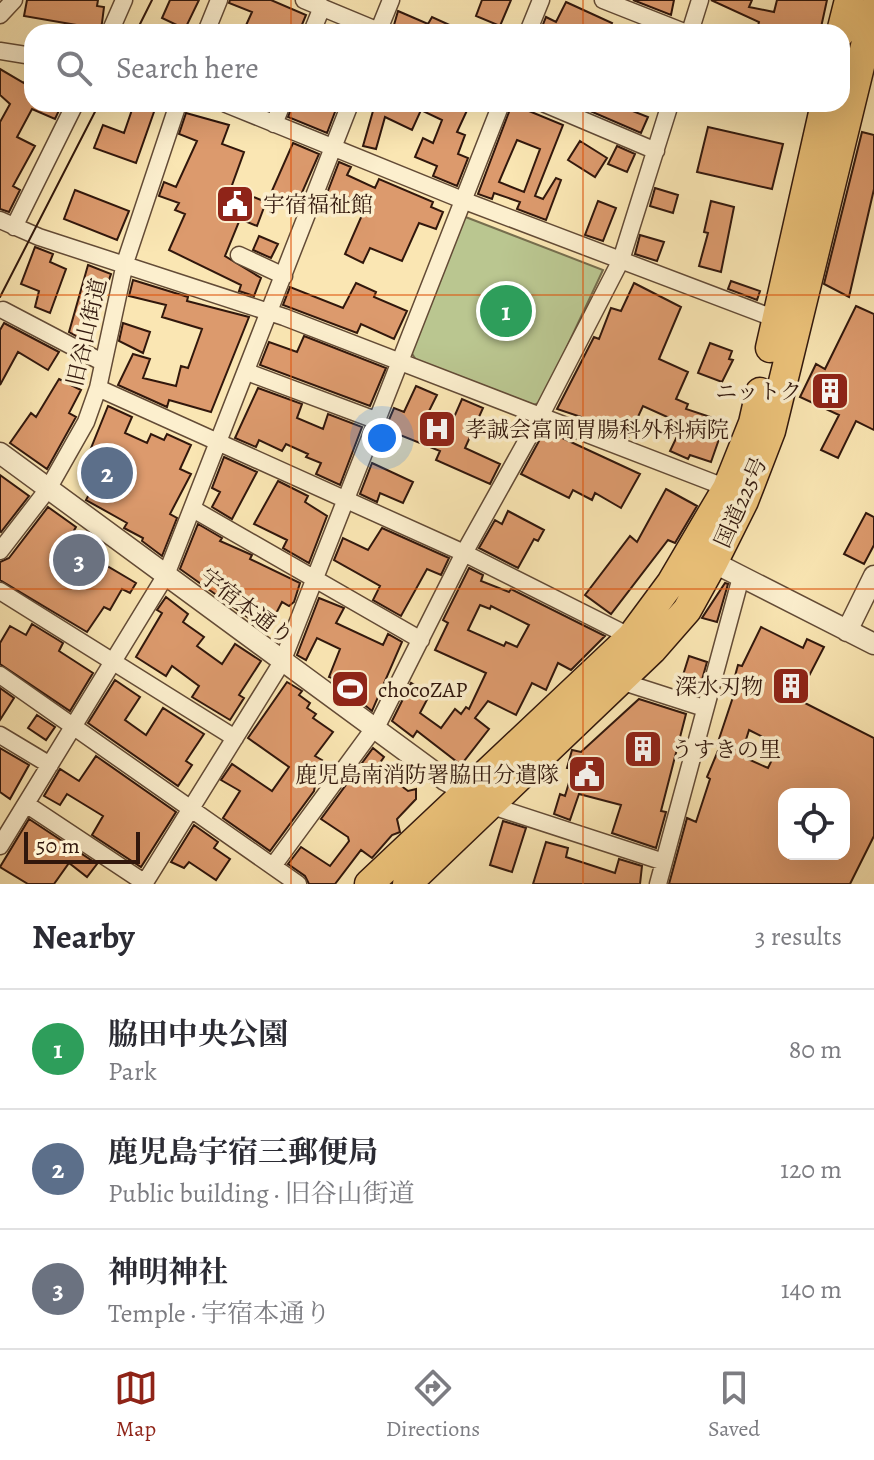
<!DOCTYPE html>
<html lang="en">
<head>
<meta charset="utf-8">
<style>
  body { margin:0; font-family:Alegreya,"Noto Serif JP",serif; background:#f2f2f3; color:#2b2b33 }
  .controls { position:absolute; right:24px; bottom:24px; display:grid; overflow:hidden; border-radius:16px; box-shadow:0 8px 32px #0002 }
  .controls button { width:72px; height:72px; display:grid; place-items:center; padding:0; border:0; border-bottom:2px solid #e1e1e2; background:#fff; color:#2b2b33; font:40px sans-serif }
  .scale { position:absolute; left:24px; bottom:20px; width:116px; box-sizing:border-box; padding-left:8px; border:4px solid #31170c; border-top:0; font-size:22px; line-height:28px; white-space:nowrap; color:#31170c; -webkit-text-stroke:6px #fcefce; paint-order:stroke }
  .you { position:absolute; left:382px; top:438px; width:28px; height:28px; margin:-20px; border:6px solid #fff; border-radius:50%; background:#1a73e8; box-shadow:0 0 0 12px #1a73e833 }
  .badge { display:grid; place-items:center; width:52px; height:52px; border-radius:50%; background:#8f2418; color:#fff; font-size:26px; font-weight:700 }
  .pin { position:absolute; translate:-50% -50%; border:4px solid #fff; box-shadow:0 2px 8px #0006 }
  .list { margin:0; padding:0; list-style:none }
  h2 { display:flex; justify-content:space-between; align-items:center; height:104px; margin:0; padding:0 32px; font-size:34px }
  h2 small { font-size:26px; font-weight:400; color:#7c7c81 }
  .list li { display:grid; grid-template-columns:52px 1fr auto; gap:24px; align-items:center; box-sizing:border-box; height:120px; padding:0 32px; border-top:2px solid #e1e1e2 }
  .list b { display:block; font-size:30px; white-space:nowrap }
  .list p { margin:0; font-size:26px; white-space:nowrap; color:#7c7c81 }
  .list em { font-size:26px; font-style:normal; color:#7c7c81 }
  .icon { flex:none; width:44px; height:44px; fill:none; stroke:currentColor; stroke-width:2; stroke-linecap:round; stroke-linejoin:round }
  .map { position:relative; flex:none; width:874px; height:884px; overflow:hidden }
  .search { position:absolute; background:#fff; box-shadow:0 8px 32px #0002; left:24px; right:24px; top:24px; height:88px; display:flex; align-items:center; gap:20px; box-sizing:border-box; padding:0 28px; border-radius:24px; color:#7c7c81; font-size:30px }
  .sheet { height:464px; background:#fff }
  nav { display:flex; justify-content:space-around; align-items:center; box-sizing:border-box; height:112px; border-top:2px solid #e1e1e2; background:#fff; font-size:22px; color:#7c7c81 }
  nav a { display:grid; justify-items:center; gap:4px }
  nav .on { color:#8f2418 }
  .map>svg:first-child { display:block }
  .green { fill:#bac690; stroke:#766e4e; stroke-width:2 }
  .building { fill:#dc9a6d; stroke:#31170c; stroke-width:2; fill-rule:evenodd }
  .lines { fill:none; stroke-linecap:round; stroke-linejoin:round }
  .minor-casing { stroke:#634b36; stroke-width:19 }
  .tertiary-casing { stroke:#634b36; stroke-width:23 }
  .trunk-casing { stroke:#31170c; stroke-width:31 }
  .minor { stroke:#fcefce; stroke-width:16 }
  .tertiary { stroke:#fcefce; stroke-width:20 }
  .trunk { stroke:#edc37a; stroke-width:28 }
  .tram { stroke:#31170c; stroke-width:2 }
  .grid { fill:none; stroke:#df560c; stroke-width:2; stroke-opacity:0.55 }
  .labels { text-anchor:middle; stroke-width:7; stroke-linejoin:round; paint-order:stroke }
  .poi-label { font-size:22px; fill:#31170c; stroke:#fcefce; text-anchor:start }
  .street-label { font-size:22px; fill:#31170c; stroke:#fcefce }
</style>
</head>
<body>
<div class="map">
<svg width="874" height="884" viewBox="0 0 874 884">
  <rect width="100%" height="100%" fill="#fae6b3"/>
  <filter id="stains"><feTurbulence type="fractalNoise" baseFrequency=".0025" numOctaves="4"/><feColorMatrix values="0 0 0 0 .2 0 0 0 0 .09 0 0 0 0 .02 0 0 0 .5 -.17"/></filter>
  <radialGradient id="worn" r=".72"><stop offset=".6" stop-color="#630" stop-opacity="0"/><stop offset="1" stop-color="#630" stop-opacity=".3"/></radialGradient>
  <path class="green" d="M463,216L603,270L541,402L534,405L416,360L411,352Z"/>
  <path class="building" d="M27,0H98L97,6L104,7L102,23L100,29L24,16Z
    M170,0H199L185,29L162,18Z
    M230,0H271L306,15L299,32H243L252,12L229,3Z
    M482,0H511L500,26L476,16Z
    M633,0H674L671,15Z
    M711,0H752L749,7L774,12L777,0H827L820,32H788L758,26L759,22Z
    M566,2L612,23L608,32H540L546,17L556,22Z
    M398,11L428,24L432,17L465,32H392Z
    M32,68V104H62L55,119L32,109L17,137L35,146L13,186L20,190L9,212L0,209V122L10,104L0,95V69L24,83Z
    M134,104L155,109L136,163L94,148L103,125L124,133Z
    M293,104H338L327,133L288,117Z
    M361,104H470L457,132L465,135L458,154L468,158L457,186L433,176L437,166L415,157L423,138L433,143L442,120L421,110L412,130L385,117L376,149L363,146L373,111Z
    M512,104L563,125L535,196L543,199L556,178L561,180L546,220L517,209L520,202L494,193L492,199L478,194ZM517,140L540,149L524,192L499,182Z
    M593,104H615L648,117L641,133L590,111Z
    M186,113L229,125L222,144L244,152L231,188L266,202L257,226L240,219L225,256L261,278L254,296L239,291L241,285L169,250L185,214L175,210L179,203L159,196L164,182L176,187L197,141L179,134Z
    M708,127L783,144L772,189L697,172Z
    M862,132L874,135V189L849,297L824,284Z
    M580,141L607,158L595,177L568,160Z
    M293,143L319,154L297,204L271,193Z
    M617,146L635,154L627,172L608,164Z
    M339,162L351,167L347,175L375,188L379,179L433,202L431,207L443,212L436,229L419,223L402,261L370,248L363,263L345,254L366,206L341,194L334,209L323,204Z
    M655,188L678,195L673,213L650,206Z
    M75,190L129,211L117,240L64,219Z
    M598,201L616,208L603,241L585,235Z
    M711,201L734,207L721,272L699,266L708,233L704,232Z
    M640,235L664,242L657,261L635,254Z
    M259,236L278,244L271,258L253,250Z
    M35,247L53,254L50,262L66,269L50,313L35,307L39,291L21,284Z
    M88,265L111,274L87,342L69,332Z
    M133,280L188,297L187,301L249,317L211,412L169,400L167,407L118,385L133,354L150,359L143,378L176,386L181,366L188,368L202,329L162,317L166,305L129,296Z
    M731,281L760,291L757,300L728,289Z
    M356,283L376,292L374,297L407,311L394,339L361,324L357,333L283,305L290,287L343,308Z
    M634,283L681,307L659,359L688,372L676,399L688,404L686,409L725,422L711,462L690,455L688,459L670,451L683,424L643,406L628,438L610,430L611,427L557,409L594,337L599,339L611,308L621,311Z
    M856,306L874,314V430L856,421L838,458L821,450L839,415L800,397L816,364L825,369Z
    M4,323L59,352L48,370L18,352L0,385V330Z
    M123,323L150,332L143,353L119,341Z
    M304,336L386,368L370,406L260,365L269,342L297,352Z
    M710,343L732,351L729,359L733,360L722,382L698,373Z
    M59,379L81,390L69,413L76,417L47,469L10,443L31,413L36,417Z
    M416,386L437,395L429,411L452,422L462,399L483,408L465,448L500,464L490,484L436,460L440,451L385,429L394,408L404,412Z
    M258,388L302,404L297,418L323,429L328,414L362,427L340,485L316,474L321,463L306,457L308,454L286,444L282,451L259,440L256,447L235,438Z
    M108,406L132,417L125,433L147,443L151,434L164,440L167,434L191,445L180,469L191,474L170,514L177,518L162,556L142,541L143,538L124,528L127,523L86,500L97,479L81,473Z
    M545,430L640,474L621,508L595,493L592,500L573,490L569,498L521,474Z
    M224,457L257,472L232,519L212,507L220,492L212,488Z
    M372,463L413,482L403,503L380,493L377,502L360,494Z
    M0,475L29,496L1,532L0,531Z
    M278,481L308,496L305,502L327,516L309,563L283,548L287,540L254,524Z
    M666,489L697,506L675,543L668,540L611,614L585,595L630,536L637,542Z
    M48,507L76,527L62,551L103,574L107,566L136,583L130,593L122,589L110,610L104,607L87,632L0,580V562L9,558Z
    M508,511L544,530L538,541L534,539L518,568L479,548L495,520L502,524Z
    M866,513L874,517V545L864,564L844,554Z
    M198,524L222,538L220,541L252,555L250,559L300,583L294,602L289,606L282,602L267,631L180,569Z
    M382,528L449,558L441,575L427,569L401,616L373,600L380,586L334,560L343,538L368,550Z
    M469,568L483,575L481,581L509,592L511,589L605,636L571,670L558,663L546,690L532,683L516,715L488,701L475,718L489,729L461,765L417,731L413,737L392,721L411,683L430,694L420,713L441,728L455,709L461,714L466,707L469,709L486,673L435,650L448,623L443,620ZM480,605L490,609L491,606L529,625L517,647L506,642L504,646L468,630Z
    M725,583L728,584L717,622L702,618Z
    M166,597L188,614L183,622L204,637L197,646L222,664L235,644L261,661L239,695L244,698L230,720L192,697L199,686L172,666L166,676L136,657L162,613L157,610Z
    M319,598L344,608L336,623L383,645L388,634L402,642L372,711L341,686L343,682L329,677L340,649L317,638L306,660L297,655Z
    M32,624L63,643L59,651L93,673L70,711L0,664V643L10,626L26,635Z
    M761,627L803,648L807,639L824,647L797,699L874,738V836L850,884H669L687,818L696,822L710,779L707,777L720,746L717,745L736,688L732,687L738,665L742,666ZM749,730L779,745L768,768L741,756ZM784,794H844V854H784Z
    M689,656L707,662L698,694L679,688Z
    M115,680L140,697L125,720L146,735L163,708L204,734L186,761L192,765L178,786L88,723Z
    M287,682L302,691L299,695L310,703L307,708L316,714L313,718L333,732L315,756L322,760L314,774L317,776L314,791L270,851L223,818L240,791L221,780L232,764L272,791L289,767L248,738Z
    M0,688L14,698L0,720Z
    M639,699L686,714L661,811L666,812L656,848L612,833L621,805L579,794L570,820L554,814L560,794L565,796L573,769L567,768L572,750L581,752Z
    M37,715L55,727L46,740L28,728Z
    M0,748L29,765L10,799L0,792Z
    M373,748L384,757L377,767L408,791L416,789V799L397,819L400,832L392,835L372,858L361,850L335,884H309L305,876L288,864L301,847L330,866L349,841L348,837L321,819Z
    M96,756L176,812L141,867L92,835L103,816L67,794L60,805L44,796L60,769L79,781Z
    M29,819L97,864L87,877L69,863L54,884H28L0,867Z
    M503,821L526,828L512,872L490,865Z
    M194,825L218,842L214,848L230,859L216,880L189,862L184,868L171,862Z
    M546,842L568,848L566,857L615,873L619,859L642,866L640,884H533Z"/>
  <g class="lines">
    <defs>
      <path id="minor" d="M304,0L381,32
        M603,0L684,32
        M0,15L14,0
        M110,32L124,0
        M206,32L219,0
        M312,32L322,7
        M378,32L391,0
        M528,32L541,0
        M690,32L700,0
        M0,51L32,56
        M226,104L465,201L776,319
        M545,104L656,151
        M274,124L282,104
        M0,220L39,237L284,317L727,488
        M14,227L75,104
        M239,255L284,276
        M3,310L102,362
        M247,372L378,421
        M98,388L464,553L631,637
        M193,509L421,640
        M0,551L48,489L86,422L98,388L125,263L178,104
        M0,591L235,738
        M0,675L298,884
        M617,680L704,708
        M0,735L50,765
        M26,804L145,883
        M492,806L664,862
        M0,846L166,575L350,104
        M273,866L380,720L464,553L541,415L621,260L670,104
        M144,884L282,662L501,104
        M658,884L741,577"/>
      <path id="tertiary" d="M0,453L445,780L478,798
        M703,557L874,644
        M847,631L874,576"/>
      <path id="trunk" d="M841,32L849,0
        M770,348L825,104
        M369,884L631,637L671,583L727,488L753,423L760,392
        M407,884L652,650L687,610L713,563L744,501L771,431L874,9"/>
    </defs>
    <use href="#minor" class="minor-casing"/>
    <use href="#tertiary" class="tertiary-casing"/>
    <use href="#trunk" class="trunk-casing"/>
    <use href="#minor" class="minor"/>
    <use href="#tertiary" class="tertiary"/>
    <use href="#trunk" class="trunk"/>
    <path class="tram" d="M136,32L152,0
      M0,297L99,104"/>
  </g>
  <path class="grid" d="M291,0V32M583,0V32M291,104V884M583,104V884M0,295H874M0,589H874"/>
  <defs>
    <symbol id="civic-square" viewBox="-11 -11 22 22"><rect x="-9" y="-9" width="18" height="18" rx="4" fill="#8f2418" stroke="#fcefce"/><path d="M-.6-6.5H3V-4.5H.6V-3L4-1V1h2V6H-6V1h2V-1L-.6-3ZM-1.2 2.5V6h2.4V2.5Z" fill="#fff"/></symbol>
    <symbol id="building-square" viewBox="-11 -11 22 22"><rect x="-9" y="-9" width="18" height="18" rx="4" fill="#8f2418" stroke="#fcefce"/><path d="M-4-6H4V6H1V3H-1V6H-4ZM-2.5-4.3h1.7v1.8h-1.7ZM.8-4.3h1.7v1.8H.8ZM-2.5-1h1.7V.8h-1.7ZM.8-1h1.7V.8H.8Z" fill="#fff"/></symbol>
    <symbol id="hospital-square" viewBox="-11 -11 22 22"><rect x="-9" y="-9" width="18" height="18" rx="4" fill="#8f2418" stroke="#fcefce"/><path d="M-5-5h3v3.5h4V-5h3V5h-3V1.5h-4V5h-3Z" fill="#fff"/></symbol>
    <symbol id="stadium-square" viewBox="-11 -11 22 22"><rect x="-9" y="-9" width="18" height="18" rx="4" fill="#8f2418" stroke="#fcefce"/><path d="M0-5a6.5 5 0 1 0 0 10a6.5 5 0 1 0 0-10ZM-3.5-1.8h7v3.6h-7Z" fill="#fff"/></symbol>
  </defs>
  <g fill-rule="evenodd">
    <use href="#civic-square" x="213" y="182" width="44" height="44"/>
    <use href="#building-square" x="808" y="369" width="44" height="44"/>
    <use href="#hospital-square" x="415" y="407" width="44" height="44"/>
    <use href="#building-square" x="769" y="664" width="44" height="44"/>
    <use href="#stadium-square" x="328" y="667" width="44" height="44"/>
    <use href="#building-square" x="621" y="727" width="44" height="44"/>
    <use href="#civic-square" x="565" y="752" width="44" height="44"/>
  </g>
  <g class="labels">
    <g class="poi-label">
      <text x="263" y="212">宇宿福祉館</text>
      <text x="802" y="399" text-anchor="end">ニットク</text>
      <text x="465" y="437">孝誠会富岡胃腸科外科病院</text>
      <text x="763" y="694" text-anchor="end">深水刃物</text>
      <text x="378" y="697">chocoZAP</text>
      <text x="671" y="757">うすきの里</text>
      <text x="559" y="782" text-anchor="end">鹿児島南消防署脇田分遣隊</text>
    </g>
    <g class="street-label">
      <text transform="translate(86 332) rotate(-77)" y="8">旧谷山街道</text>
      <text transform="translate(740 502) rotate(-66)" y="8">国道225号</text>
      <text transform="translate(247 606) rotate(37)" y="8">宇宿本通り</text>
    </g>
  </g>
  <rect width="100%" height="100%" filter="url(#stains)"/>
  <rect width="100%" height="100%" fill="url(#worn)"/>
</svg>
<div class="controls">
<button><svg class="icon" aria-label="locate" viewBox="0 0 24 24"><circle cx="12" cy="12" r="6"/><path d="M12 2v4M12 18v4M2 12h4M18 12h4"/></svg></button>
</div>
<div class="scale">50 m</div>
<div class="you"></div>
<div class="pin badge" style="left:506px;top:311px;background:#2e9e5b">1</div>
<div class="pin badge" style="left:107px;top:473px;background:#5c6f8a">2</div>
<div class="pin badge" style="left:79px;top:560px;background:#6b7280">3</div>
<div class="search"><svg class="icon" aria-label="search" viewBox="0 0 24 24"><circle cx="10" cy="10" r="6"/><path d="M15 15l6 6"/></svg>Search here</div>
</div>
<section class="sheet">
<h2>Nearby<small>3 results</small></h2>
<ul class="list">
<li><span class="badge" style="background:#2e9e5b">1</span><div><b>脇田中央公園</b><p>Park</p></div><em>80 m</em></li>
<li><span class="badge" style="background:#5c6f8a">2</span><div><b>鹿児島宇宿三郵便局</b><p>Public building · 旧谷山街道</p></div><em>120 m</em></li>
<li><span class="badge" style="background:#6b7280">3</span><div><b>神明神社</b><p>Temple · 宇宿本通り</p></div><em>140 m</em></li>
</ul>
</section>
<nav>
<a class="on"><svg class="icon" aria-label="map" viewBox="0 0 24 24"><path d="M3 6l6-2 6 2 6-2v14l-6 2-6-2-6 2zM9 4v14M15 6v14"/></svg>Map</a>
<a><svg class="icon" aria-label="directions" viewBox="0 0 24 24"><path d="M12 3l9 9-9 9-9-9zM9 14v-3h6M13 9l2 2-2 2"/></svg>Directions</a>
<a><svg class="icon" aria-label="saved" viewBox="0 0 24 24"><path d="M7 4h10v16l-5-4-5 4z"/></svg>Saved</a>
</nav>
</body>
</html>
